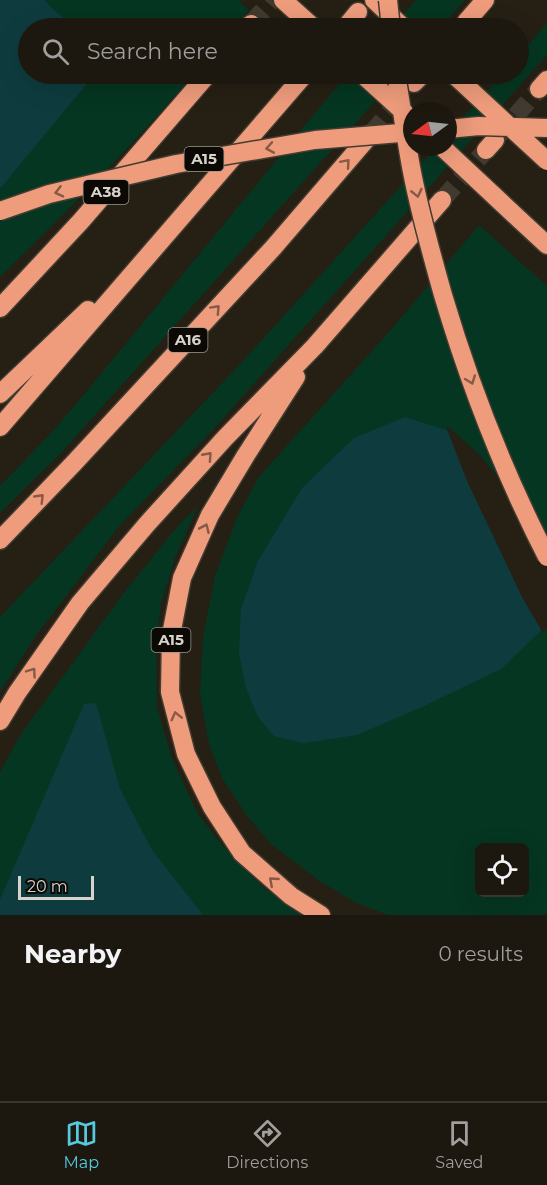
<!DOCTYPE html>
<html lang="en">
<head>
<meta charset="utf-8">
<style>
  body { margin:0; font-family:Montserrat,sans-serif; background:#29241d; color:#f1f3f6 }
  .controls { position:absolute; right:18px; bottom:18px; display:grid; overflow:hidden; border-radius:9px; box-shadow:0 6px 24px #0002 }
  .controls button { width:54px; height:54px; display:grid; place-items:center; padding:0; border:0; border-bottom:2px solid #3a362f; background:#1c170f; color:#f1f3f6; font:30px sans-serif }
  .compass { position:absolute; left:403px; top:102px; width:54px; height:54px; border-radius:50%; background:#1c170f; box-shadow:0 6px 24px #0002; rotate:255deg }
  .scale { position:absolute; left:18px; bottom:15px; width:76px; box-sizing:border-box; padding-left:6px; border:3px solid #d7d3cc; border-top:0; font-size:16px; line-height:21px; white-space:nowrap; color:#d7d3cc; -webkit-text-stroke:4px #0c0905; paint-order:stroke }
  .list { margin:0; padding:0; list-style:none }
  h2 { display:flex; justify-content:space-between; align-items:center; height:78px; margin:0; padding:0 24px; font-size:26px }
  h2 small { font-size:20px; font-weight:400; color:#a09f9e }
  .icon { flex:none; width:33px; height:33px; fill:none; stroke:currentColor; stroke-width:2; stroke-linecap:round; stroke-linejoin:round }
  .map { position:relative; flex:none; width:547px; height:915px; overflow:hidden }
  .search { position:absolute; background:#1c170f; box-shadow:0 6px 24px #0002; left:18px; right:18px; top:18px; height:66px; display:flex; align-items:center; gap:15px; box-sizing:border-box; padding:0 21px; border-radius:33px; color:#a09f9e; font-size:22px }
  .sheet { height:186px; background:#1c170f }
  nav { display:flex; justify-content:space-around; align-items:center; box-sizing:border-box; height:84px; border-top:2px solid #3a362f; background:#1c170f; font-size:16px; color:#a09f9e }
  nav a { display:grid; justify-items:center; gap:3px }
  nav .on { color:#55cadf }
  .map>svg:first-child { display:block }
  .green { fill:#053621; fill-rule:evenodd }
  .water { fill:#0e3c3e }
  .pier { fill:#261f14 }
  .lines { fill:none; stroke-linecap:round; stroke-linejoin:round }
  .highway-tunnel { stroke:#413a30; stroke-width:18; stroke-dasharray:18 9; stroke-linecap:butt }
  .highway-casing { stroke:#423c31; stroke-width:21 }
  .highway { stroke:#ee9c7c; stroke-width:18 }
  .highway-bridge-casing { stroke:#423c31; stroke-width:21; stroke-linecap:butt }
  .highway-bridge { stroke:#ee9c7c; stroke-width:18 }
  .oneway { stroke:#885a46 }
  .labels { text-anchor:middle; stroke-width:4.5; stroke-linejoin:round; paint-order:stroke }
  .shield { fill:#0c0905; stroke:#9a9690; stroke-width:1.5 }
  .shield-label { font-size:15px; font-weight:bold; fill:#d7d3cc }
</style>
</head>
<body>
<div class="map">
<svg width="547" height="915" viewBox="0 0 547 915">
  <rect width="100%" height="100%" fill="#261f14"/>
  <path class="green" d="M44,0H238L249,10L233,28H74Z
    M416,0H465L440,28H391Z
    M547,23V55L211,432L121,524L34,638L0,692V617L243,361L436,147H448V134L503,74H518L519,56Z
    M95,74H194C133,145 67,212 0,277V189Z
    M349,74H400L395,78L387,79L388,87L362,116L62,452L0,513V486L54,430L91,386L334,90Z
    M479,225L547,286V913L540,915H388L356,903L318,880L271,844L247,816L222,778L209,744L200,695L203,637L215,576L236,520L258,478L389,332ZM480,848H524V892H480Z
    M198,506L175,558L161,604L156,645L157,707L172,759L198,814L226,850L265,889L304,915H0V772L21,734L123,594L177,527Z"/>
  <path class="water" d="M0,0H44L74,28H28V74H95L0,189Z
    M405,417L449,431L547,625L501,669L424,706L357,735L303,743L274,736L258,717L246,688L239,653L241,609L258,561L302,488L354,438Z
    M96,703L120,789L152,850L203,915H0V900L84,704Z"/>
  <path class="pier" d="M446,427L451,429L481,456L547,538V629L543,633L523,599L467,481Z"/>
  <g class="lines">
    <path class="highway-tunnel" d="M251,24L272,0
      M371,134L405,94
      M498,136L539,89
      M442,200L486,150"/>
    <defs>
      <path id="highway" d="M283,0L314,28
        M374,0L404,28
        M466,22L485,0
        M349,23L358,12
        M247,28L251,24
        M414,83L423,74
        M539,89L547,80
        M486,150L495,140
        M520,220L547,245
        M0,308L81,221L208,74
        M296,377L246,455L210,515L182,578L171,635L170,692L186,754L212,807L242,853L291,896L321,915
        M0,394L88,310
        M0,427L305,74
        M0,540L74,463L273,248L371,134
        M0,721L17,693L80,603L147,524L225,438L315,346L442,200"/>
    </defs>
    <use href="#highway" class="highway-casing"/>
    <use href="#highway" class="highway"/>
    <defs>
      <path id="highway-bridge" d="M388,0L391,28
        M362,74L405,113
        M396,74C402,108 406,143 413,177C421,217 432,256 443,295C470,386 504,473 547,557
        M453,74L547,161
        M448,129L479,126L547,128
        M442,147L520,220
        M0,211L49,194L176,164L315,140L412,132"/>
    </defs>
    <use href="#highway-bridge" class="highway-bridge-casing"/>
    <use href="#highway-bridge" class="highway-bridge"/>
  </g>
  <defs><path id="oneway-chevron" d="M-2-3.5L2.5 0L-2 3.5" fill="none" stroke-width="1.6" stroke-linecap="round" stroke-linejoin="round" transform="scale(1.5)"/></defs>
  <g class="oneway">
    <use href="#oneway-chevron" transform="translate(270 148) rotate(170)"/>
    <use href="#oneway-chevron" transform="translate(346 163) rotate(-49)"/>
    <use href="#oneway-chevron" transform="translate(59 192) rotate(166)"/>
    <use href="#oneway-chevron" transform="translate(417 193) rotate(77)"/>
    <use href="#oneway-chevron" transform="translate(216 309) rotate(-47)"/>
    <use href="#oneway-chevron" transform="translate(471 380) rotate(70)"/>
    <use href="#oneway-chevron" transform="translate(208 456) rotate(-48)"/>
    <use href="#oneway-chevron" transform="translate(40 498) rotate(-46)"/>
    <use href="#oneway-chevron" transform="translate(205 528) rotate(-66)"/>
    <use href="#oneway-chevron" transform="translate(32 672) rotate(-55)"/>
    <use href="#oneway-chevron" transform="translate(176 716) rotate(-104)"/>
    <use href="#oneway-chevron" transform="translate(273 881) rotate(-139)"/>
  </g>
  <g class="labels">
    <g class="shield">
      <rect x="184.5" y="147" width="39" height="24" rx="4.5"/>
      <rect x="83.5" y="180" width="45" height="24" rx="4.5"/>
      <rect x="168.5" y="328" width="39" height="24" rx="4.5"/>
      <rect x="151.5" y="628" width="39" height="24" rx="4.5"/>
    </g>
    <g class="shield-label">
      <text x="204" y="164">A15</text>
      <text x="106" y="197">A38</text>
      <text x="188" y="345">A16</text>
      <text x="171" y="645">A15</text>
    </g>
  </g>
</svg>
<div class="controls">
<button><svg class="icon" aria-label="locate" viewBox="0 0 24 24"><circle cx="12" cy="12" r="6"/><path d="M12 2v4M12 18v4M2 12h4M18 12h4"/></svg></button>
</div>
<svg class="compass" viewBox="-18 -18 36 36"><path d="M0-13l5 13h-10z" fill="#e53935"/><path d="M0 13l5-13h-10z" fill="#a09f9e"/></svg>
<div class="scale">20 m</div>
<div class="search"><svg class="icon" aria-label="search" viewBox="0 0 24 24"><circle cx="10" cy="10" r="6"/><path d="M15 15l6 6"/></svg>Search here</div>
</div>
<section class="sheet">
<h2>Nearby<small>0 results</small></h2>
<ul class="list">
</ul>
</section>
<nav>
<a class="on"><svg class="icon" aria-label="map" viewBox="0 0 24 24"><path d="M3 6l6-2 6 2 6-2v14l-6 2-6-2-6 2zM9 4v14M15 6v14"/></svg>Map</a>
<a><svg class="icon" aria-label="directions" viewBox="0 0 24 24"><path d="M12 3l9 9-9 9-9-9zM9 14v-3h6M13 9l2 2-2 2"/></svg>Directions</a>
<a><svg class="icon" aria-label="saved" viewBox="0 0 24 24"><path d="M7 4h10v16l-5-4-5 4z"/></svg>Saved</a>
</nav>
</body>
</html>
